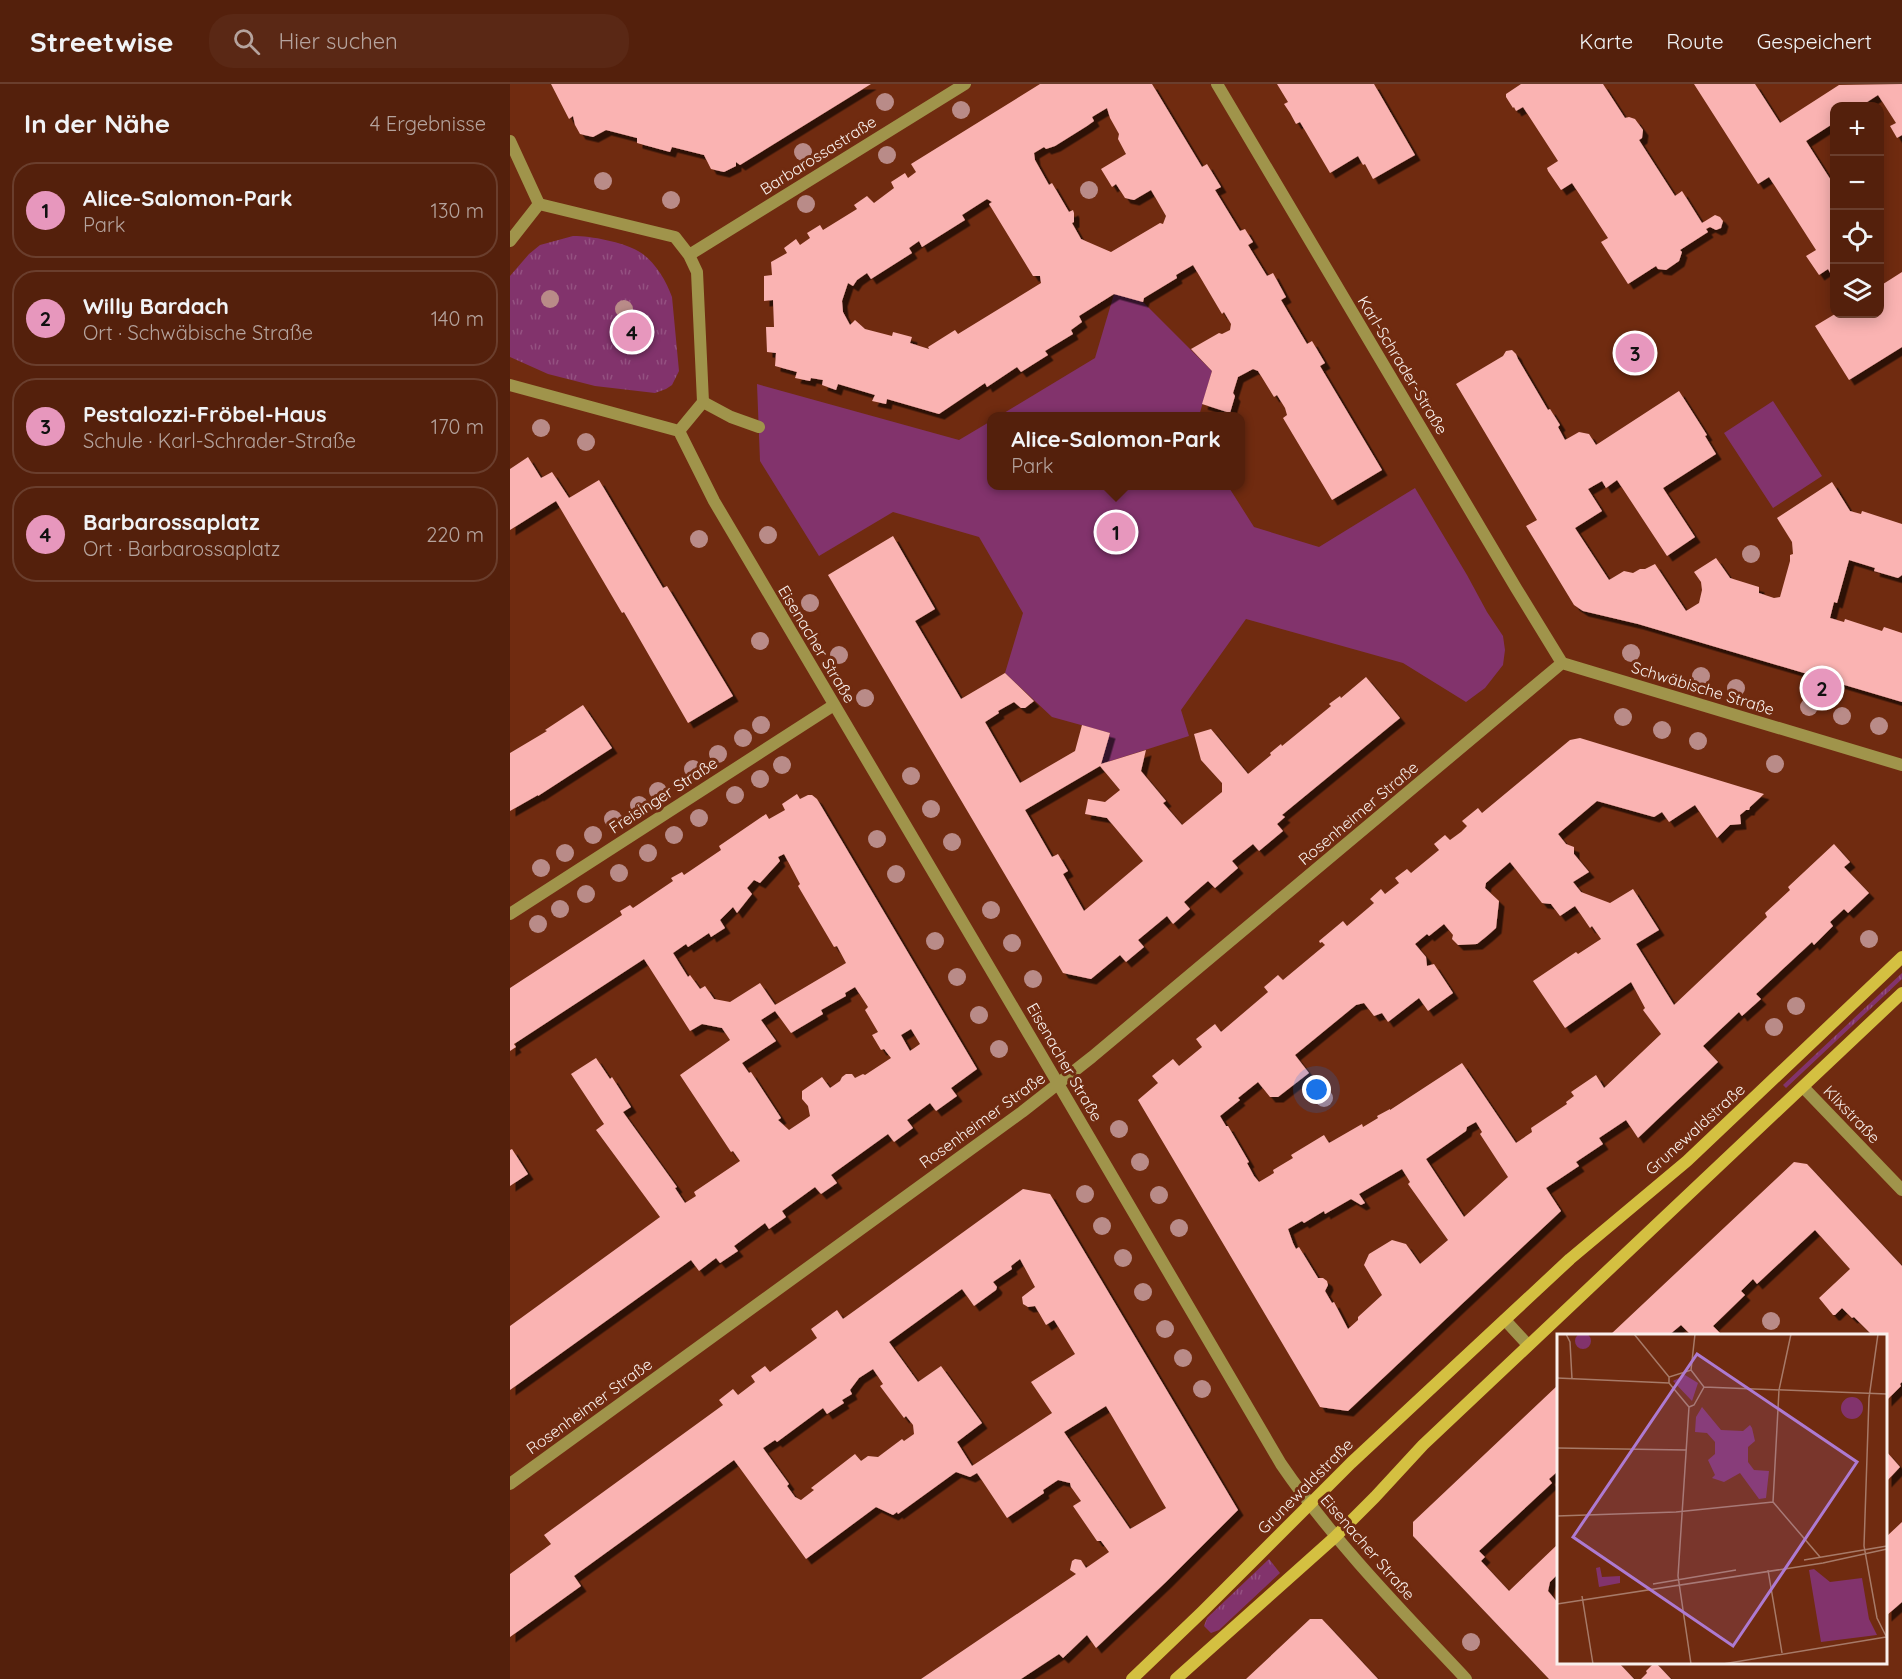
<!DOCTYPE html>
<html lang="de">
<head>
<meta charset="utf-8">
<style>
  body { margin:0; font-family:Quicksand,sans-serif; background:#5a2815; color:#f1f3f6 }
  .controls { position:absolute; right:18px; top:18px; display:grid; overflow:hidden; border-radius:12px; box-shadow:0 3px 15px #0003 }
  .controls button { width:54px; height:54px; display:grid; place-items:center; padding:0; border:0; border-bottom:2px solid #6a3e2d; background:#54200c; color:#f1f3f6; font:30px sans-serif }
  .you { position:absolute; left:807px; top:1006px; width:21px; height:21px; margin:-15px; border:4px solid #fff; border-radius:50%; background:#1a73e8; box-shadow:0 0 0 9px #1a73e833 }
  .badge { display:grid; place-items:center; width:39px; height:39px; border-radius:50%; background:#e797bd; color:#111; font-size:20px; font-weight:700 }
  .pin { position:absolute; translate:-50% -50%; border:3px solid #fff; box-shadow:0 2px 6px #0006 }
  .popup { position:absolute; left:477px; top:328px; width:258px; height:78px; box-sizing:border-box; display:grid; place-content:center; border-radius:12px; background:#54200c; filter:drop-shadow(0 2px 4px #0005); font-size:20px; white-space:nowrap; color:#b5a39d }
  .popup b { font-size:22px; color:#f1f3f6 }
  .popup::after { content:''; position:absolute; left:50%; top:100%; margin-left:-12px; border:12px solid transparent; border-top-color:#54200c }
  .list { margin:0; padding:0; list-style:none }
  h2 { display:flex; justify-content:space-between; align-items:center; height:78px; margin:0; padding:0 24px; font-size:26px }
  h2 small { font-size:20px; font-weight:400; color:#b5a39d }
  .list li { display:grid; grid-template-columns:39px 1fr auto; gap:18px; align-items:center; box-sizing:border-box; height:96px; margin:0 12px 12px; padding:0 12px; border:2px solid #6a3e2d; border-radius:24px }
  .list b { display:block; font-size:22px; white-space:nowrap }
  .list p { margin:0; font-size:20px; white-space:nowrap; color:#b5a39d }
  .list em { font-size:20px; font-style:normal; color:#b5a39d }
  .icon { flex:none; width:33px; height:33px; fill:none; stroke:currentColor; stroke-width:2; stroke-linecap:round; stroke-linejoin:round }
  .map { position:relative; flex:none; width:1392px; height:1595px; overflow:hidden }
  header { display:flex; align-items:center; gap:36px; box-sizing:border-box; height:84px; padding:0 30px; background:#54200c; border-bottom:2px solid #6a3e2d }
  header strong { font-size:28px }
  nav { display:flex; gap:33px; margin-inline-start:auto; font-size:21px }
  .search { width:420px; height:54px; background:#5a2815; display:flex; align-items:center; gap:15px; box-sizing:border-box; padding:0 21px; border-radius:24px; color:#b5a39d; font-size:22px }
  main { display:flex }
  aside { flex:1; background:#54200c }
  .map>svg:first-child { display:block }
  .grass { fill:url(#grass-tufts) }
  .park { fill:#82336c }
  .building { fill:#fab3b2; fill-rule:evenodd; filter:url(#shadow) }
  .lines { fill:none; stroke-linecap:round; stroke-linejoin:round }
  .service { stroke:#a0944b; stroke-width:12 }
  .minor { stroke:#a0944b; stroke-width:12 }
  .secondary { stroke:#d4c041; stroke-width:12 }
  .tree { fill:#b98b88 }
  .labels { text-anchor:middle; stroke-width:6; stroke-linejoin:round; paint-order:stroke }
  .street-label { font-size:16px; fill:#f9f0ed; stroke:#702b10 }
  .inset-road { fill:none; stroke:#a77a68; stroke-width:1.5 }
  .view { fill:#ad7ad1; fill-opacity:0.15; stroke:#ad7ad1; stroke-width:3 }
  .inset-edge { fill:none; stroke:#f9f0ed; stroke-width:3 }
</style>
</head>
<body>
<header>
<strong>Streetwise</strong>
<div class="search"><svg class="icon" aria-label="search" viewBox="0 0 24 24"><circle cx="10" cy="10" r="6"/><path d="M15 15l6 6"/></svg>Hier suchen</div>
<nav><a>Karte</a><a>Route</a><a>Gespeichert</a></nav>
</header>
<main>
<aside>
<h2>In der Nähe<small>4 Ergebnisse</small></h2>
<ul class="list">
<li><span class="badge">1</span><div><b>Alice-Salomon-Park</b><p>Park</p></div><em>130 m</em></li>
<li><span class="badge">2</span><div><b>Willy Bardach</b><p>Ort · Schwäbische Straße</p></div><em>140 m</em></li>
<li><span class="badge">3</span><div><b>Pestalozzi-Fröbel-Haus</b><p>Schule · Karl-Schrader-Straße</p></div><em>170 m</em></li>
<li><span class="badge">4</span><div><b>Barbarossaplatz</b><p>Ort · Barbarossaplatz</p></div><em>220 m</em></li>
</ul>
</aside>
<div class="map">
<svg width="1392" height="1595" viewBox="0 0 1392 1595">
  <defs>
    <pattern id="grass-tufts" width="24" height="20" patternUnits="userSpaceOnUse" patternTransform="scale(1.5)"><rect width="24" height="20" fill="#82336c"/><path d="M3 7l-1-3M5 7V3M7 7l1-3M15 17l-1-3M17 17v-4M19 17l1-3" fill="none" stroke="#945181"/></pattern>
    <filter id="shadow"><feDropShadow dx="5.5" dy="5.5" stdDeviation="0" flood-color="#0009"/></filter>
  </defs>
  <rect width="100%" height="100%" fill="#702b10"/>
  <path class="grass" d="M63,152C82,152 112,158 128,167C144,176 156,196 162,213L169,287L162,301L156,305L145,309L85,302L38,290L0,273V192L19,170L30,161Z
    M1392,889V895L1276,1004L1273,1001Z
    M759,1475L770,1489L709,1546L701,1549L694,1542L697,1534Z"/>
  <path class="park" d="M604,210L633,218L702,287L689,332H489L585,274Z
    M247,300L449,356L481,337L482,402H718L744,443L809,463L905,404L957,491L977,528L993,552L995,566L993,581L975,604L956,618L893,579L736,535L671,626L679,652L591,680L600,649L542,633L495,589L513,529L469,453L383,428L309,472L250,377Z
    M1263,317L1312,392L1263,424L1214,349Z"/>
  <path class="building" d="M41,0H361L230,81L226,78V82L214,88L201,85L194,71L162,63L160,68L127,59V54L96,46L83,53L70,50L65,41L63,32L59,35Z
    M530,0H642L692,83L697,80L711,103L705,106L730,147L735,145L743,158L738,161L757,192L763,189L776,213L771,216L797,260L802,257L815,279L810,282L872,386L822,416L773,334L777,331L775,324L767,311L764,313L748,287L743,285L728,293L723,309L725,312L720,329L692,320L702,287L681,265L709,249L712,250L720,246L721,240L714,228L712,230L683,181L666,191L667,194L634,214L633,218L604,210L569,232L572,238L561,246L563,250L535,267L538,271L511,288L507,283L477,303L475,299L429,330L377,315L376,320L362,317L365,311L328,300L326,306L312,301L313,296L301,294L300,297L285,294L287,288L265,282L266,269L257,268L256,243H264L263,216L254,217V192L262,191L261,178L277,169L274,164L286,155L290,161L300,154L297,149L310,141L313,146L347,125L344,121L357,112L364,119L384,104L381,98L395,89L398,94L406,88L401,80ZM597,24L600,34L609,50L608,55L616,70L591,85L602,103L606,100L615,114L624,116L641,106L656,132L653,140L650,139L601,168L571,155L562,139L564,138V129L563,126L559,128L542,99L539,101L525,76L524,69L534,63L536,65L545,62L577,42L584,37L582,33ZM477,115L482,118L479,120L523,192H530L531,199L448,250L445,246L418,263L419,265L400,259L402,253L383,248L382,252L355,245L345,236L340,241L333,228L332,217L338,199L343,202L347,196L357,189L361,195L402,169L399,164L409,157L412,163L455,136L452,131Z
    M767,0H864L905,71L863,95L855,80L853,81L848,72L820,89L790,38L786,40L780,29L774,20L778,18Z
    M1011,0H1093L1115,34L1119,33L1125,35L1133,46L1132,54L1129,56L1165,112L1172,107L1192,139L1205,131L1210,133L1213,137L1211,144L1206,146L1200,143L1196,145L1198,148L1170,166L1172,168L1169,177L1156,186L1148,185L1146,182L1118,200L1091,158L1098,154L1062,99L1051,106L1038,87L1037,84L1048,77L1013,23L1006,27L1004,23L1003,24L996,13V10Z
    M1184,0H1245L1270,39L1329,1L1392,0V51L1387,54L1380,42L1386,39L1368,11L1351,22H1324V39L1296,57L1324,101V196L1318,185L1309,191L1296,172L1306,166L1259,93L1248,100Z
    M1392,188V263L1339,296L1305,242L1325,230H1370V202Z
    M1002,266L1006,270L1008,275L1038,326L1040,325L1050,341L1048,343L1055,356L1069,348L1079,350L1086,361L1169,307L1197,351L1195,352L1206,370L1153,404L1185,453L1157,472L1107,396L1096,404L1092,397L1078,405L1092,427L1065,444L1099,496L1114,487L1123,489L1130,485H1135L1145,480L1176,527L1189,519L1192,506L1191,498L1184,488L1206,474L1220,494L1249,503V509L1264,514L1270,513L1280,477V471L1283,470L1282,458L1267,434L1322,398L1340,427L1351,430L1352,427L1392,440V491L1388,494L1364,487L1365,484L1339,476L1327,519L1324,518L1320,534L1334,538L1335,535L1372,547L1374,543L1392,549V618L1128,540L1073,527L1064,521L1016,442L1027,436L946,300L993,272L996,267Z
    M18,373L31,394L42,388L59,414L89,396L153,504L157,502L223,612L178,639L114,528L112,529L46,417L0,446V385Z
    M383,452L425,525L405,537L451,615L495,589L524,617L515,624H511L504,618L488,627L489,629L475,638L510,699L565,667L572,641L600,649L591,680L636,666L631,687L656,717L653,719L672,741L712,708V699L691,676L684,650L701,645L738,690L761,671L760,669L771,660L772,662L821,622L819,620L830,612L831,614L856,593L890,634L772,731L775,733L767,740L773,747L749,767L743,760L722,777L728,784L705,804L698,797L691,803L674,818L680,825L663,840L657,832L628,856L634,863L616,878L610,871L581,895L553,889L318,491ZM590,682L610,706L595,718L578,715L575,730L597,734L633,777L574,827L553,790L558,787L548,770L542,773L515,726Z
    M73,621L102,664L28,712V711L0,727V669L37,647L35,646Z
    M1070,654L1254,710L1240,723L1239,726H1236L1230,731L1231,740L1220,741L1207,754L1185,721L1159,738L1152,728L1144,733L1087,717L1048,750L1056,760L1064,763V770L1079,788L1063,798L1071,808L1100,819L1123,805L1149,846L1126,860L1164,921L1257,833L1255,829L1280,806L1278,803L1324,760L1340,778L1334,783L1359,809L1338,829L1334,825L1320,838L1323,842L1304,861L1302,858L1246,910L1251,915L1232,932L1229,928L1193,962L1208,978L1128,1054L1116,1036L1089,1054L1093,1060L1066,1078L1069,1082L1036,1104L1051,1127L838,1327L810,1323L628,1016L648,999L642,992L663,975L669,982L692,963L686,955L705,940L711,948L758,908L754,903L768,891L773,896L815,861L812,858L810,859L809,857L833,837L837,842L864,819L860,815L871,805L875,810L889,799L885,794L897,785L901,789L929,766L924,760L935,751L940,756L951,748L957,742L952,737L968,724L972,729L1060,656ZM1000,778L1032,819L1041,820L1050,832L1065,822L1080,844L1082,842L1091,855L1068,870L1066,868L1023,897L1055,944L1121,898L1135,924L1133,926L1151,950L1094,1004L1086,991L1061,1008L1064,1012L1056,1018L1057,1020L1021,1044L1022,1048L1006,1059L952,979L880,1026V1025L867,1032L868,1034L853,1043L852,1040L819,1059L814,1051L781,1071L783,1074L763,1086L764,1089L749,1098L744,1092L737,1079L739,1078L718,1042H716L710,1032L730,1016L728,1014L748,998L760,1013H768L799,989L785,971L846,921L854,919L864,932L872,929L878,938L909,914L918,927L943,909L924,880L917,882L916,873L905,860L917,850L919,852L934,840L943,851L942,855L948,861L967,860L977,852L986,844L989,817L975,804L976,799ZM966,1038L972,1048L970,1050L998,1093L954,1133L916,1075L956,1047L957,1043ZM892,1085L900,1098L898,1100L938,1156L910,1180L896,1160L882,1156L859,1170L854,1181L872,1211L848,1233V1236L838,1245L824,1218L822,1219L815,1207L818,1201L817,1197L813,1194H808L789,1163L786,1165L783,1159L778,1145L792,1137L794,1139L814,1127L815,1130L841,1115L851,1121L855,1119L849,1110Z
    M287,710L290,715L298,711H302L307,715L467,985L441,1004L447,1012L426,1027L420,1019L397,1036L403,1044L384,1058L378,1050L321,1091L327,1099L311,1110L305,1103L272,1127L276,1133L259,1145L255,1139L224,1162L228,1167L210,1179L206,1174L189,1187L181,1176L0,1306V1242L150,1133L86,1046L94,1040L61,990L86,974L100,995L102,993L121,1023L113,1028L167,1103L165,1104L175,1119L186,1112L184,1108L230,1077L223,1067L221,1068L170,991L220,956L212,944L192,940L180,947L134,875L4,960L6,963L0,967V904L112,831L110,827L120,821L123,824L163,797L161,794L172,788L174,791L211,766L209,762L256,730L259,735L275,726L272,720ZM274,770L290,800L288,802L324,863L327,862L336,879L265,921L250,899L220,918L204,915L195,902L190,905L180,891L178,893L163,869L176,860L178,863L199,849L201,853L215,844L210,836L223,823L227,829L242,810L237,804L244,796L250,799L270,777L268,773ZM345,903L358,923L355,926L368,948L362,951L371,966L374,965L381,974L355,991L353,990L345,994L342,990H336L332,993L330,997L320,1004L312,993L292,1007V1015L298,1022L300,1032L279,1046L268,1036L271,1034L241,988L239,989L232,979L266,957L251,936L265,927L281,949L313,930L311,926L336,912L335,909ZM401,945L410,960L400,967L391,951Z
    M2,1065L18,1090L0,1102V1066Z
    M1284,1078L1297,1080L1392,1182V1298L1390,1300L1391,1302L1376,1317V1251H1362L1344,1233L1342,1234L1332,1224L1325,1231H1323L1309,1214L1340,1185L1305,1146L1247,1200L1243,1195L1231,1207L1235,1211L1203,1242L1211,1250L1213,1249L1216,1251H1181L1171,1241L1159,1251H1100Z
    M513,1105L540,1110L728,1426L656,1498L586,1564L577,1551L553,1574L549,1570L511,1595H411L566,1490L560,1486L562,1477L565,1475L571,1476L576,1484L599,1468L591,1457H587L563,1422L571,1417L561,1403L560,1399L548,1396L533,1406L534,1409L497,1434L467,1389L460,1393L446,1388L388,1430L387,1428L383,1431L366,1423L296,1475L224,1376L64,1492L71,1502L0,1553V1490L41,1460L34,1451L213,1321L209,1316L223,1305L228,1311L245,1298L241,1292L255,1282L260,1288L307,1254L301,1245L327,1226L333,1235ZM510,1175L525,1203L512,1213L513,1220L518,1223L525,1222L536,1241L544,1236L565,1270L521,1298L542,1329L462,1382L447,1358L472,1339L431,1282L408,1298L379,1258L452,1205L464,1222L486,1206L487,1203L483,1198L502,1185L501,1182ZM363,1285L373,1300L370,1302L394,1334L396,1332L403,1341L404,1350L394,1357L392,1355L368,1373L358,1372L351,1377L345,1370L301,1404L304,1406L291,1416L285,1413L277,1402L279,1400L253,1364L265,1356L267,1358L313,1324L317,1330L334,1319L332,1316L342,1310L340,1306L349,1294ZM596,1322L656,1424L620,1445L554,1348Z
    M1048,1301V1387L1039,1395L1042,1399L969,1467L975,1473L971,1477L999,1507L1048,1460V1490L1040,1498L1038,1507L1048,1519V1578H1108L1124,1595H1039L903,1452V1438Z
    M1376,1367L1390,1383L1376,1398Z
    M1392,1438V1518L1376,1532V1453Z
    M800,1535H812L868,1595H736Z
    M1145,1578L1161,1595H1131L1137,1589L1136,1587Z"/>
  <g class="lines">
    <path class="service" d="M193,318L221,333L249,343
      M995,1236L1018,1261"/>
    <path class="minor" d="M707,0L1006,504L1052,579
      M0,57L29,120
      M0,157L29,120
      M179,171L455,0
      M0,301L169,347L193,318L187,188L179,171L165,153L29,120
      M169,347L204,417L530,969L771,1380C825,1459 891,1526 956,1595
      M1052,579L1392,681
      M0,830L324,621
      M1293,1003L1392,1106
      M0,1400L512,1028L582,973L1052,579"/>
    <path class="secondary" d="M622,1595L692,1528L841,1379L1060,1175L1177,1077L1392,873
      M666,1595L825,1453L865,1413L913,1361L1392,909"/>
  </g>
  <g class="tree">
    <circle cx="375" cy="18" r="9"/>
    <circle cx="451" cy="26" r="9"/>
    <circle cx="293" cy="68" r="9"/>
    <circle cx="377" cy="71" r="9"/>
    <circle cx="93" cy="97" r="9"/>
    <circle cx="579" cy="106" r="9"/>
    <circle cx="161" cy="116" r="9"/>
    <circle cx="296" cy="120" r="9"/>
    <circle cx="40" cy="215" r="9"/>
    <circle cx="114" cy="225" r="9"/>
    <circle cx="31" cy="344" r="9"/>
    <circle cx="76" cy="358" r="9"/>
    <circle cx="258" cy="451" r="9"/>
    <circle cx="189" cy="455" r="9"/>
    <circle cx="1241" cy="470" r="9"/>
    <circle cx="300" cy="519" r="9"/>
    <circle cx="250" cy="557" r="9"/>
    <circle cx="1121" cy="569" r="9"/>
    <circle cx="329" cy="571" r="9"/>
    <circle cx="1191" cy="592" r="9"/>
    <circle cx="1226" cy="604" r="9"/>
    <circle cx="355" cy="614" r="9"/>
    <circle cx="1299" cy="623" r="9"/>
    <circle cx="1332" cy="632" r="9"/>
    <circle cx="1113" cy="633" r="9"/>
    <circle cx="251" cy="641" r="9"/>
    <circle cx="1369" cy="642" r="9"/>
    <circle cx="1152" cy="646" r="9"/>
    <circle cx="233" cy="654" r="9"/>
    <circle cx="1188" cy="657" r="9"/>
    <circle cx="208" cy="670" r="9"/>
    <circle cx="1265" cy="680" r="9"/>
    <circle cx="272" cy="681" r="9"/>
    <circle cx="183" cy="685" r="9"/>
    <circle cx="401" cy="692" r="9"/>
    <circle cx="250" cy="695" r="9"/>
    <circle cx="148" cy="707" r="9"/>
    <circle cx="225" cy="711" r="9"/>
    <circle cx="129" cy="721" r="9"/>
    <circle cx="421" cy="725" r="9"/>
    <circle cx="189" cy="734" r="9"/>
    <circle cx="103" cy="735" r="9"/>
    <circle cx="83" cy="751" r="9"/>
    <circle cx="164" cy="751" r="9"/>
    <circle cx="367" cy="755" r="9"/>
    <circle cx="442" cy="758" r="9"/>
    <circle cx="55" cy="769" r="9"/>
    <circle cx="138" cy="769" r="9"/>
    <circle cx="31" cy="784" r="9"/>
    <circle cx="109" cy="789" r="9"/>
    <circle cx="386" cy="790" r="9"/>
    <circle cx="76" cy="810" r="9"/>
    <circle cx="50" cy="825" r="9"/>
    <circle cx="481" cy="826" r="9"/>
    <circle cx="28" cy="840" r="9"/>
    <circle cx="1359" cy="855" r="9"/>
    <circle cx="425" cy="857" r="9"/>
    <circle cx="502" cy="859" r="9"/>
    <circle cx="447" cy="893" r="9"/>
    <circle cx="523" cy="895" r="9"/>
    <circle cx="1286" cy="922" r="9"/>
    <circle cx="469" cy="931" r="9"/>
    <circle cx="1264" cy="943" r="9"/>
    <circle cx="489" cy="965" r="9"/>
    <circle cx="814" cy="1014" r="9"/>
    <circle cx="609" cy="1045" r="9"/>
    <circle cx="630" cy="1078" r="9"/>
    <circle cx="575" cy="1110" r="9"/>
    <circle cx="649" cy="1111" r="9"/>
    <circle cx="592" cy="1142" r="9"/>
    <circle cx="669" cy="1144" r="9"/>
    <circle cx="613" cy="1174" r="9"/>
    <circle cx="633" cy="1208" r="9"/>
    <circle cx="1261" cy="1237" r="9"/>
    <circle cx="655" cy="1245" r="9"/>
    <circle cx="673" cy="1274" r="9"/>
    <circle cx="692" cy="1305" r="9"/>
    <circle cx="961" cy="1558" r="9"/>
  </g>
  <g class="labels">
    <g class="street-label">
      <text transform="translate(308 71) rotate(-32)" y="6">Barbarossastraße</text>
      <text transform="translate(893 281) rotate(59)" y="6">Karl-Schrader-Straße</text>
      <text transform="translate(307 560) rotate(59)" y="6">Eisenacher Straße</text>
      <text transform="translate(1193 604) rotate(17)" y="6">Schwäbische Straße</text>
      <text transform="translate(153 711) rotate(-33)" y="6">Freisinger Straße</text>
      <text transform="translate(848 729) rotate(-40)" y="6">Rosenheimer Straße</text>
      <text transform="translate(555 978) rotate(60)" y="6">Eisenacher Straße</text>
      <text transform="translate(1342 1030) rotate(46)" y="6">Klixstraße</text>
      <text transform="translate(472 1036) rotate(-36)" y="6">Rosenheimer Straße</text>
      <text transform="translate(1185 1045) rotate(-42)" y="6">Grunewaldstraße</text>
      <text transform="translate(79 1322) rotate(-36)" y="6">Rosenheimer Straße</text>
      <text transform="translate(795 1402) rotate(-45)" y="6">Grunewaldstraße</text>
      <text transform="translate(858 1463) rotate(49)" y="6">Eisenacher Straße</text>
    </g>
  </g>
  <g transform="translate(1047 1250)">
    <rect width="330" height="330" fill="#702b10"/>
    <path d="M128,41L141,49L135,67L116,47ZM43,233L45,243L63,242V249L42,253L39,234Z" fill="#82336c"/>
    <path d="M18 7a8 8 0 1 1 16 0a8 8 0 1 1-16 0ZM284 74a11 11 0 1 1 22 0a11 11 0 1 1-22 0ZM145,73L164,96L186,97L193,91L195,94L198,107L191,113V128L197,136L212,137L209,164L202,165L183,139L167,148L155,144L158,141L151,126L158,120V108L150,99L138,98L139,83ZM257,235L273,248L305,244L312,285L320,301L264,308L252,236Z" fill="#82336c"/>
    <path class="inset-road" d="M9,0L13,8L15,45M77,0L112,43M321,0L312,64L307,212L320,284L330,304M134,36L147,53L137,71L132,73L112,49V43ZM134,36L138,0M0,44L112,49M147,53L330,60M132,73L121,242L134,330M0,114L129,116M216,168L222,56L234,0M216,168L263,223M0,182L119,178L216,168M247,226L330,212M211,236L225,319M96,250L179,236M25,262L36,330M0,270L266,229L330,215M166,330L329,303"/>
    <path class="view" d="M140,20L300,128L176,312L16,203Z"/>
    <rect width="330" height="330" class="inset-edge"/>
  </g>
</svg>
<div class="controls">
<button>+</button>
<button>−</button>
<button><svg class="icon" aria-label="locate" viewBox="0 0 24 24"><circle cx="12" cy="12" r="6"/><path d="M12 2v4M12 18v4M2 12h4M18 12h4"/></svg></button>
<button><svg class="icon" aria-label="layers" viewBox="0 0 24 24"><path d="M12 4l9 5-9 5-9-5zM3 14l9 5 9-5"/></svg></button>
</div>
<div class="you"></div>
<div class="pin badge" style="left:606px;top:448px">1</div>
<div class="popup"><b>Alice-Salomon-Park</b>Park</div>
<div class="pin badge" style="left:1312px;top:604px">2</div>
<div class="pin badge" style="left:1125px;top:269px">3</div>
<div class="pin badge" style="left:122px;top:248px">4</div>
</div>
</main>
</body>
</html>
